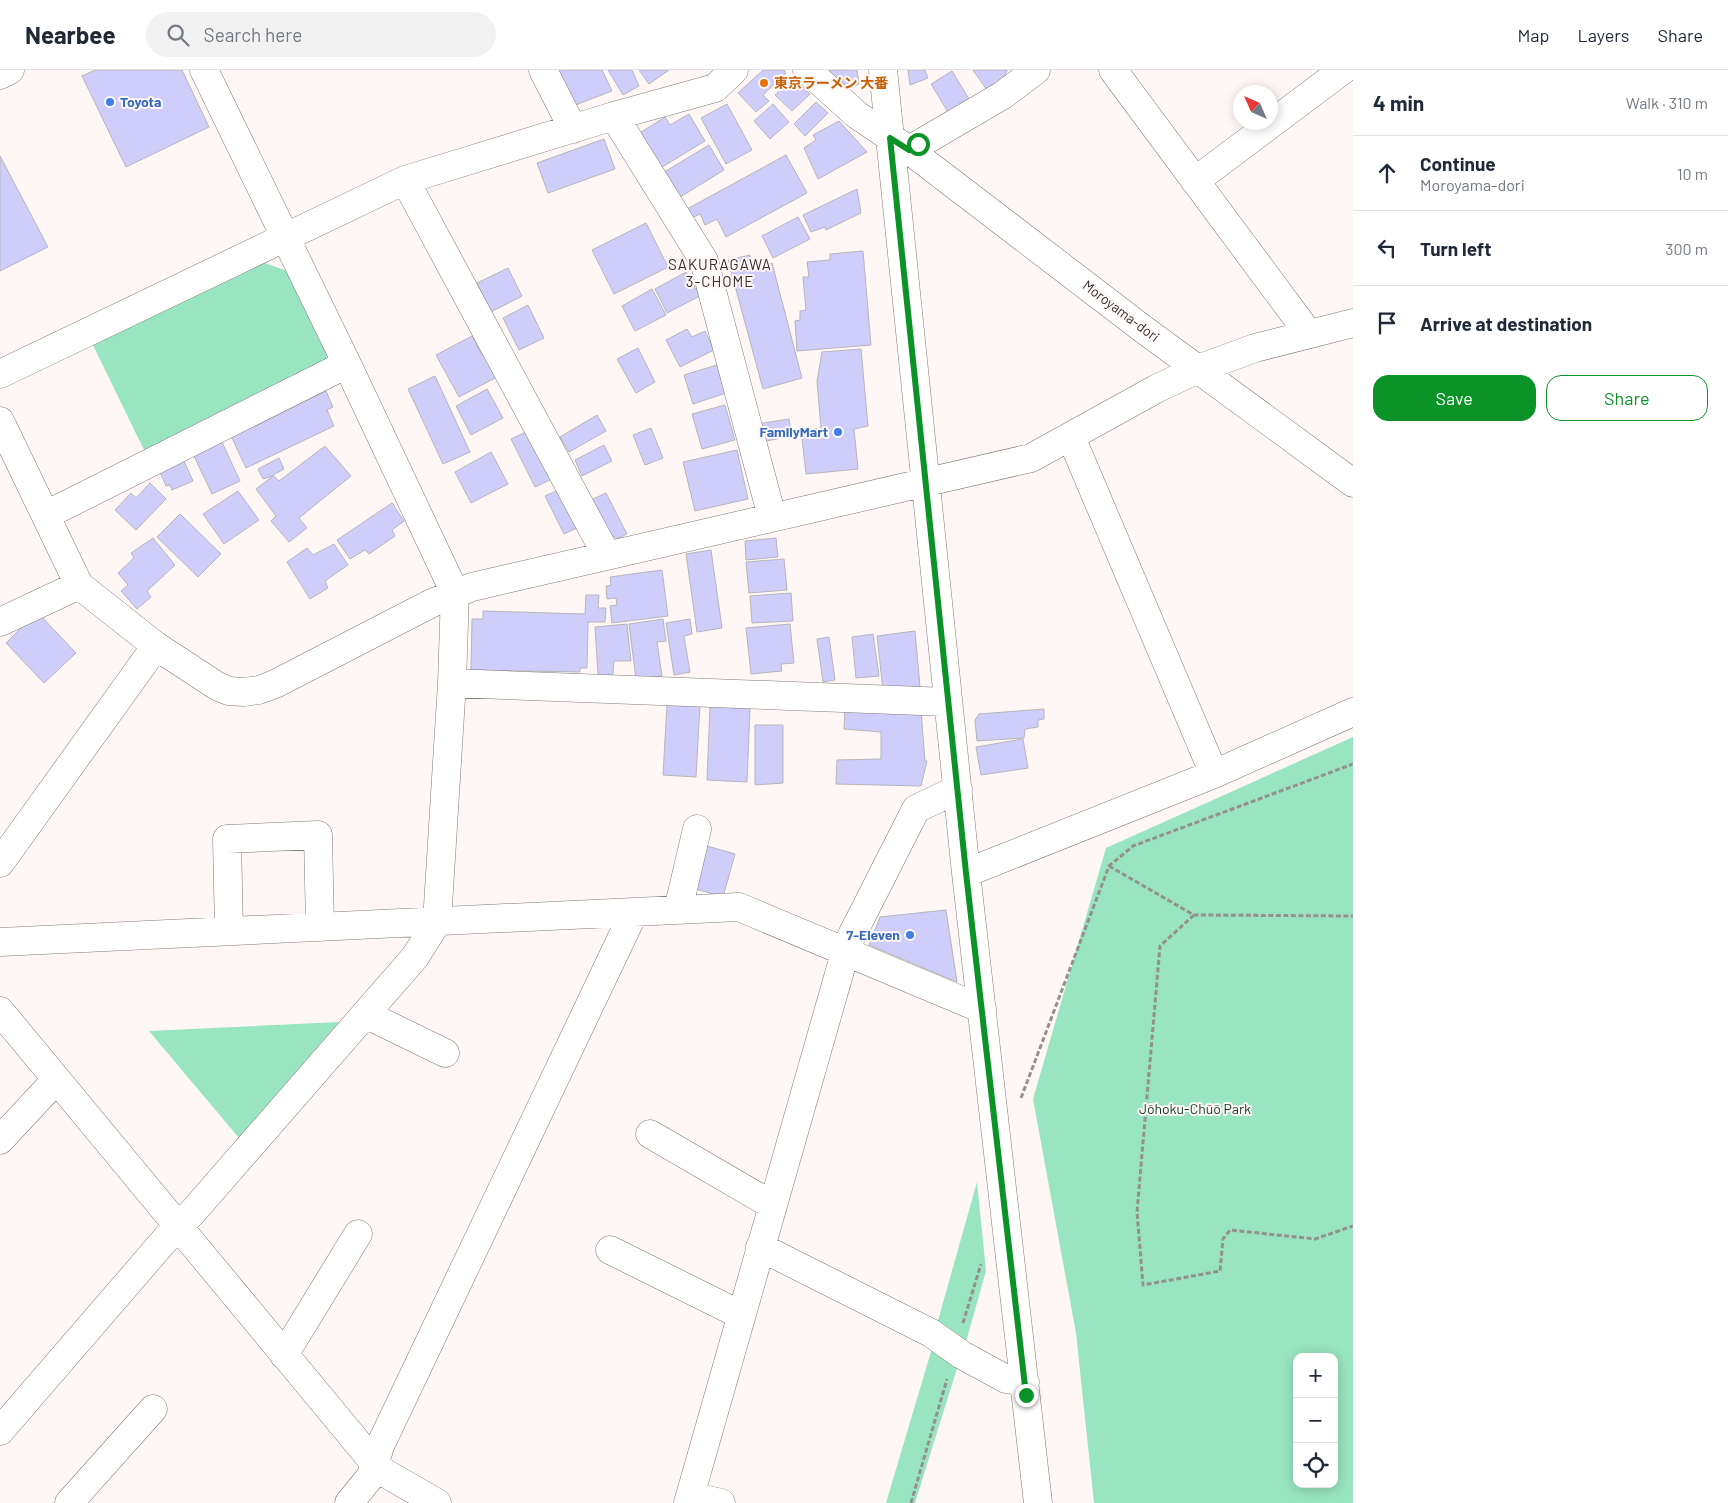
<!DOCTYPE html>
<html lang="en">
<head>
<meta charset="utf-8">
<style>
  body { margin:0; font-family:Barlow,"Noto Sans JP",sans-serif; background:#f2f2f3; color:#1f2937 }
  .controls { position:absolute; right:15px; bottom:15px; display:grid; overflow:hidden; border-radius:10px; box-shadow:0 2px 12px #0003 }
  .controls button { width:45px; height:45px; display:grid; place-items:center; padding:0; border:0; border-bottom:1px solid #e0e1e3; background:#fff; color:#1f2937; font:25px sans-serif }
  .compass { position:absolute; left:1233px; top:15px; width:45px; height:45px; border-radius:50%; background:#fff; box-shadow:0 2px 12px #0003; rotate:315deg }
  .stop { position:absolute; width:15px; height:15px; margin:-11px; border:4px solid #0b9327; border-radius:50%; background:#fff }
  .stop.end { background:#0b9327; border-color:#fff; box-shadow:0 1px 5px #0008 }
  .list { margin:0; padding:0; list-style:none }
  h2 { display:flex; justify-content:space-between; align-items:center; height:65px; margin:0; padding:0 20px; font-size:21px }
  h2 small { font-size:16px; font-weight:400; color:#747a83 }
  .list li { display:grid; grid-template-columns:32px 1fr auto; gap:15px; align-items:center; box-sizing:border-box; height:75px; padding:0 20px; border-top:1px solid #e0e1e3 }
  .list b { display:block; font-size:19px; white-space:nowrap }
  .list p { margin:0; font-size:16px; white-space:nowrap; color:#747a83 }
  .list em { font-size:16px; font-style:normal; color:#747a83 }
  .actions { display:flex; gap:10px; padding:15px 20px }
  .actions a { flex:1; padding:11px 0; border:1px solid #0b9327; border-radius:15px; text-align:center; font-size:18px; color:#0b9327 }
  .actions .main { background:#0b9327; color:#fff }
  .icon { flex:none; width:28px; height:28px; fill:none; stroke:currentColor; stroke-width:2; stroke-linecap:round; stroke-linejoin:round }
  .map { position:relative; flex:none; width:1353px; height:1433px; overflow:hidden }
  header { display:flex; align-items:center; gap:30px; box-sizing:border-box; height:70px; padding:0 25px; background:#fff; border-bottom:1px solid #e0e1e3 }
  header strong { font-size:24px }
  nav { display:flex; gap:28px; margin-inline-start:auto; font-size:18px }
  .search { width:350px; height:45px; background:#f2f2f3; display:flex; align-items:center; gap:12px; box-sizing:border-box; padding:0 18px; border-radius:28px; color:#747a83; font-size:19px }
  main { display:flex }
  aside { flex:1; background:#fff }
  .map>svg:first-child { display:block }
  .green { fill:#99e4c1; fill-rule:evenodd }
  .building { fill:#cfcefa; stroke:#b5b5bb }
  .lines { fill:none; stroke-linecap:round; stroke-linejoin:round }
  .minor-casing { stroke:#807b78; stroke-width:29 }
  .highway-casing { stroke:#807b78; stroke-width:29 }
  .path { stroke:#95908e; stroke-width:3; stroke-dasharray:5 2.5; stroke-linecap:butt }
  .minor { stroke:#fff; stroke-width:28 }
  .highway { stroke:#fff; stroke-width:28 }
  .route { stroke:#0b9327; stroke-width:6 }
  .food-dot { fill:#e8710a; stroke:#fef7f5; stroke-width:2 }
  .shop-dot { fill:#3f7fe0; stroke:#fef7f5; stroke-width:2 }
  .labels { text-anchor:middle; stroke-width:4; stroke-linejoin:round; paint-order:stroke }
  .food-label { font-size:14px; font-weight:bold; fill:#c56008; stroke:#fef7f5; text-anchor:start }
  .shop-label { font-size:14px; font-weight:bold; fill:#366cbe; stroke:#fef7f5; text-anchor:end }
  .street-label { font-size:14px; fill:#312e2d; stroke:#fef7f5 }
  .park-label { font-size:14px; fill:#123929; stroke:#fef7f5 }
  .neighbourhood-label { font-size:15px; letter-spacing:1px; fill:#312e2d; stroke:#fef7f5 }
</style>
</head>
<body>
<header>
<strong>Nearbee</strong>
<div class="search"><svg class="icon" aria-label="search" viewBox="0 0 24 24"><circle cx="10" cy="10" r="6"/><path d="M15 15l6 6"/></svg>Search here</div>
<nav><a>Map</a><a>Layers</a><a>Share</a></nav>
</header>
<main>
<div class="map">
<svg width="1353" height="1433" viewBox="0 0 1353 1433">
  <rect width="100%" height="100%" fill="#fef7f5"/>
  <path class="green" d="M265,193L290,202L329,282L321,299L145,382L92,273Z
    M1353,667V1433H1094L1076,1263L1033,1029L1106,778ZM1297,1287H1334V1414H1297Z
    M339,952L239,1068L149,961Z
    M977,1112L986,1201L965,1275L937,1254Z
    M933,1275L958,1295L915,1433H886Z"/>
  <path class="building" d="M95,0H182L209,57L126,97L82,6Z
    M556,0H602L612,21L573,36Z
    M608,0H632L639,16L623,25Z
    M639,0H669L649,14Z
    M763,0H784L786,3L763,25L769,31L756,42L738,23Z
    M827,0H857L859,14L848,20Z
    M908,0H925L928,8L910,15Z
    M973,0H1007V1L1002,10L987,20Z
    M952,1L969,29L948,42L931,14Z
    M793,7L810,24L792,41L775,25Z
    M816,32L828,43L805,66L794,54Z
    M727,34L752,80L726,94L701,48Z
    M773,34L789,52L770,69L754,51Z
    M689,44L705,71L659,99L638,64L665,47L670,55Z
    M839,51L867,82L818,109L804,78L816,70L813,65Z
    M604,69L615,99L548,123L537,93Z
    M709,75L724,100L677,129L661,104Z
    M786,85L807,123L726,167L717,149L705,155L700,144L692,148L687,139Z
    M0,86L48,177L0,201Z
    M857,119L861,143L826,160L825,157L811,162L803,145Z
    M798,147L810,169L773,188L762,166Z
    M646,153L668,197L614,224L592,180Z
    M863,181L871,275L797,281L795,251L800,250V241L806,240L803,207H809L807,192L830,190V184Z
    M750,185L753,198L772,193L802,308L763,319L728,190Z
    M508,198L522,226L491,242L477,213Z
    M686,202L700,226L667,243L655,219Z
    M652,219L666,245L635,261L622,236Z
    M528,235L544,268L519,280L503,248Z
    M687,259L692,267L705,261L714,280L680,297L666,270Z
    M472,266L482,285L488,283L499,306L459,327L436,285Z
    M638,278L655,312L636,323L617,289Z
    M861,279L868,356L854,359L858,399L806,404L801,360L821,358L817,311L822,282Z
    M717,295L726,323L693,334L684,305Z
    M435,306L470,382L443,394L408,319Z
    M487,319L503,348L471,365L456,336Z
    M326,321L333,337L327,340L334,356L246,398L231,366Z
    M725,335L735,370L702,379L692,344Z
    M597,345L606,361L569,382L560,367Z
    M789,349L792,366L761,372L757,354Z
    M651,358L663,388L645,395L633,365Z
    M530,360L554,408L535,417L511,369Z
    M222,372L240,411L212,424L194,386Z
    M604,375L612,391L582,406L575,390Z
    M325,376L351,406L299,448L307,458L289,472L271,451L276,446L256,419L273,406L263,409L258,399L279,388L284,399L273,405L279,411Z
    M737,380L748,429L695,441L683,392Z
    M491,382L508,414L471,433L455,402Z
    M183,389L193,411L172,420L170,415L166,416L159,400Z
    M150,413L166,429L136,460L115,440L131,423L136,428Z
    M561,419L579,457L564,464L545,426Z
    M238,421L259,450L224,474L203,444Z
    M606,423L627,464L617,469L606,461L591,430Z
    M392,433L404,451L392,460L395,466L369,484L365,480L350,489L337,470Z
    M180,444L221,484L198,507L157,467Z
    M153,468L175,495L147,521L151,527L137,539L121,521L128,515L118,503L134,488L131,483Z
    M776,468L778,487L746,490L745,471Z
    M334,474L348,495L325,511L328,518L310,529L287,492L307,478L313,485Z
    M711,480L722,558L697,562L686,484Z
    M784,489L787,520L749,523L746,492Z
    M662,500L668,546L612,553L610,536L617,535L616,528L607,529L606,516L611,515L610,507Z
    M791,523L793,551L752,553L750,526Z
    M586,525H599L598,538H606L605,552H588L587,598H580V602L471,600L472,549H483V541L585,544Z
    M37,542L76,583L44,613L6,573Z
    M663,549L666,571L657,572L662,606L636,609L629,554Z
    M690,549L692,564L684,566L690,602L674,605L666,553Z
    M627,554L631,591H614L613,604L607,609L598,604L595,557Z
    M790,554L794,593L781,594L782,601L751,604L746,558Z
    M915,561L920,617L883,620L877,566Z
    M873,564L879,606L856,608L852,567Z
    M829,567L835,610L823,612L817,569Z
    M667,634H700L696,707L663,705Z
    M710,636L750,638L747,712L707,710Z
    M845,638L921,641L925,691H927L921,716L836,714L837,690L881,689V662L844,659Z
    M1044,639V649L1038,650V657L1025,659L1024,668L977,671L975,650L979,644Z
    M755,655H783V713L755,715Z
    M1023,669L1028,698L981,705L976,677Z
    M700,774L735,784L723,827L689,817Z
    M946,840L957,912L869,875L880,847Z"/>
  <g class="lines">
    <defs>
      <path id="minor" d="M543,0L573,59
        M807,0L857,45L909,80L1143,259L1353,413
        M883,0L966,803L1038,1433
        M1113,0L1309,264
        M614,46L704,191L772,447
        M909,80L1003,25L1036,0
        M405,110L606,484
        M1195,111L1343,0
        M0,304L405,110L614,46L715,18L734,0
        M0,351L79,515L156,576L217,616L229,621L244,622L259,620L275,614L432,533L472,517L1031,388L1156,319L1198,299L1255,278L1353,253
        M1071,367L1214,704
        M46,445L347,294
        M0,552L79,515
        M452,613L948,632
        M0,793L156,576
        M966,803L1214,704L1353,642
        M678,840L697,759
        M229,861L227,769L318,765L320,857
        M0,872L739,837L982,939
        M0,941L376,1395L385,1403L437,1433
        M365,944L445,983
        M650,1064L772,1135
        M0,1070L56,1010
        M760,1177L931,1263L962,1285L1006,1309L1025,1312
        M610,1180L741,1245
        M284,1285L358,1164
        M0,1361L177,1156L191,1144L415,887L437,852L452,613L455,523L347,294L204,0
        M691,1426L721,1433
        M69,1433L153,1339
        M349,1433L371,1406L380,1376L634,842
        M688,1433L845,883L851,867L916,739L958,719"/>
      <path id="highway" d="M0,5L10,0"/>
    </defs>
    <use href="#minor" class="minor-casing"/>
    <use href="#highway" class="highway-casing"/>
    <path class="path" d="M1109,796L1194,845L1353,846
      M1194,845L1160,876L1137,1142L1143,1215L1220,1201L1223,1169L1230,1160L1315,1169L1353,1156
      M1021,1028L1109,796L1133,776L1353,694
      M963,1253L981,1194
      M911,1433L947,1309"/>
    <use href="#minor" class="minor"/>
    <use href="#highway" class="highway"/>
  </g>
  <g class="lines">
    <path class="route" d="M918,74L909,80L890,68L966,803L1026,1325"/>
  </g>
  <circle class="food-dot" cx="764" cy="13" r="5"/>
  <g class="shop-dot">
    <circle cx="110" cy="32" r="5"/>
    <circle cx="838" cy="362" r="5"/>
    <circle cx="910" cy="865" r="5"/>
  </g>
  <g class="labels">
    <g class="food-label">
      <text x="774" y="18">東京ラーメン 大番</text>
    </g>
    <g class="shop-label">
      <text x="120" y="37" text-anchor="start">Toyota</text>
      <text x="828" y="367">FamilyMart</text>
      <text x="900" y="870">7-Eleven</text>
    </g>
    <g class="street-label">
      <text transform="translate(1121 241) rotate(37)" y="5">Moroyama-dori</text>
    </g>
    <g class="park-label">
      <text x="1195" y="1044">Jōhoku-Chūō Park</text>
    </g>
    <g class="neighbourhood-label">
      <text x="720" y="200">SAKURAGAWA<tspan x="720" dy="17">3-CHOME</tspan></text>
    </g>
  </g>
</svg>
<div class="controls">
<button>+</button>
<button>−</button>
<button><svg class="icon" aria-label="locate" viewBox="0 0 24 24"><circle cx="12" cy="12" r="6"/><path d="M12 2v4M12 18v4M2 12h4M18 12h4"/></svg></button>
</div>
<svg class="compass" viewBox="-18 -18 36 36"><path d="M0-13l5 13h-10z" fill="#e53935"/><path d="M0 13l5-13h-10z" fill="#747a83"/></svg>
<div class="stop" style="left:918px;top:74px"></div>
<div class="stop end" style="left:1026px;top:1325px"></div>
</div>
<aside>
<h2>4 min<small>Walk · 310 m</small></h2>
<ul class="list">
<li><svg class="icon" aria-label="ahead" viewBox="0 0 24 24"><path d="M12 20V5M6 11l6-6 6 6"/></svg><div><b>Continue</b><p>Moroyama-dori</p></div><em>10 m</em></li>
<li><svg class="icon" aria-label="left" viewBox="0 0 24 24"><path d="M17 20v-9H6M10 6l-5 5 5 5"/></svg><div><b>Turn left</b></div><em>300 m</em></li>
<li><svg class="icon" aria-label="arrive" viewBox="0 0 24 24"><path d="M6 21V4h12l-3 4 3 4H6"/></svg><div><b>Arrive at destination</b></div></li>
</ul>
<div class="actions"><a class="main">Save</a><a>Share</a></div>
</aside>
</main>
</body>
</html>
